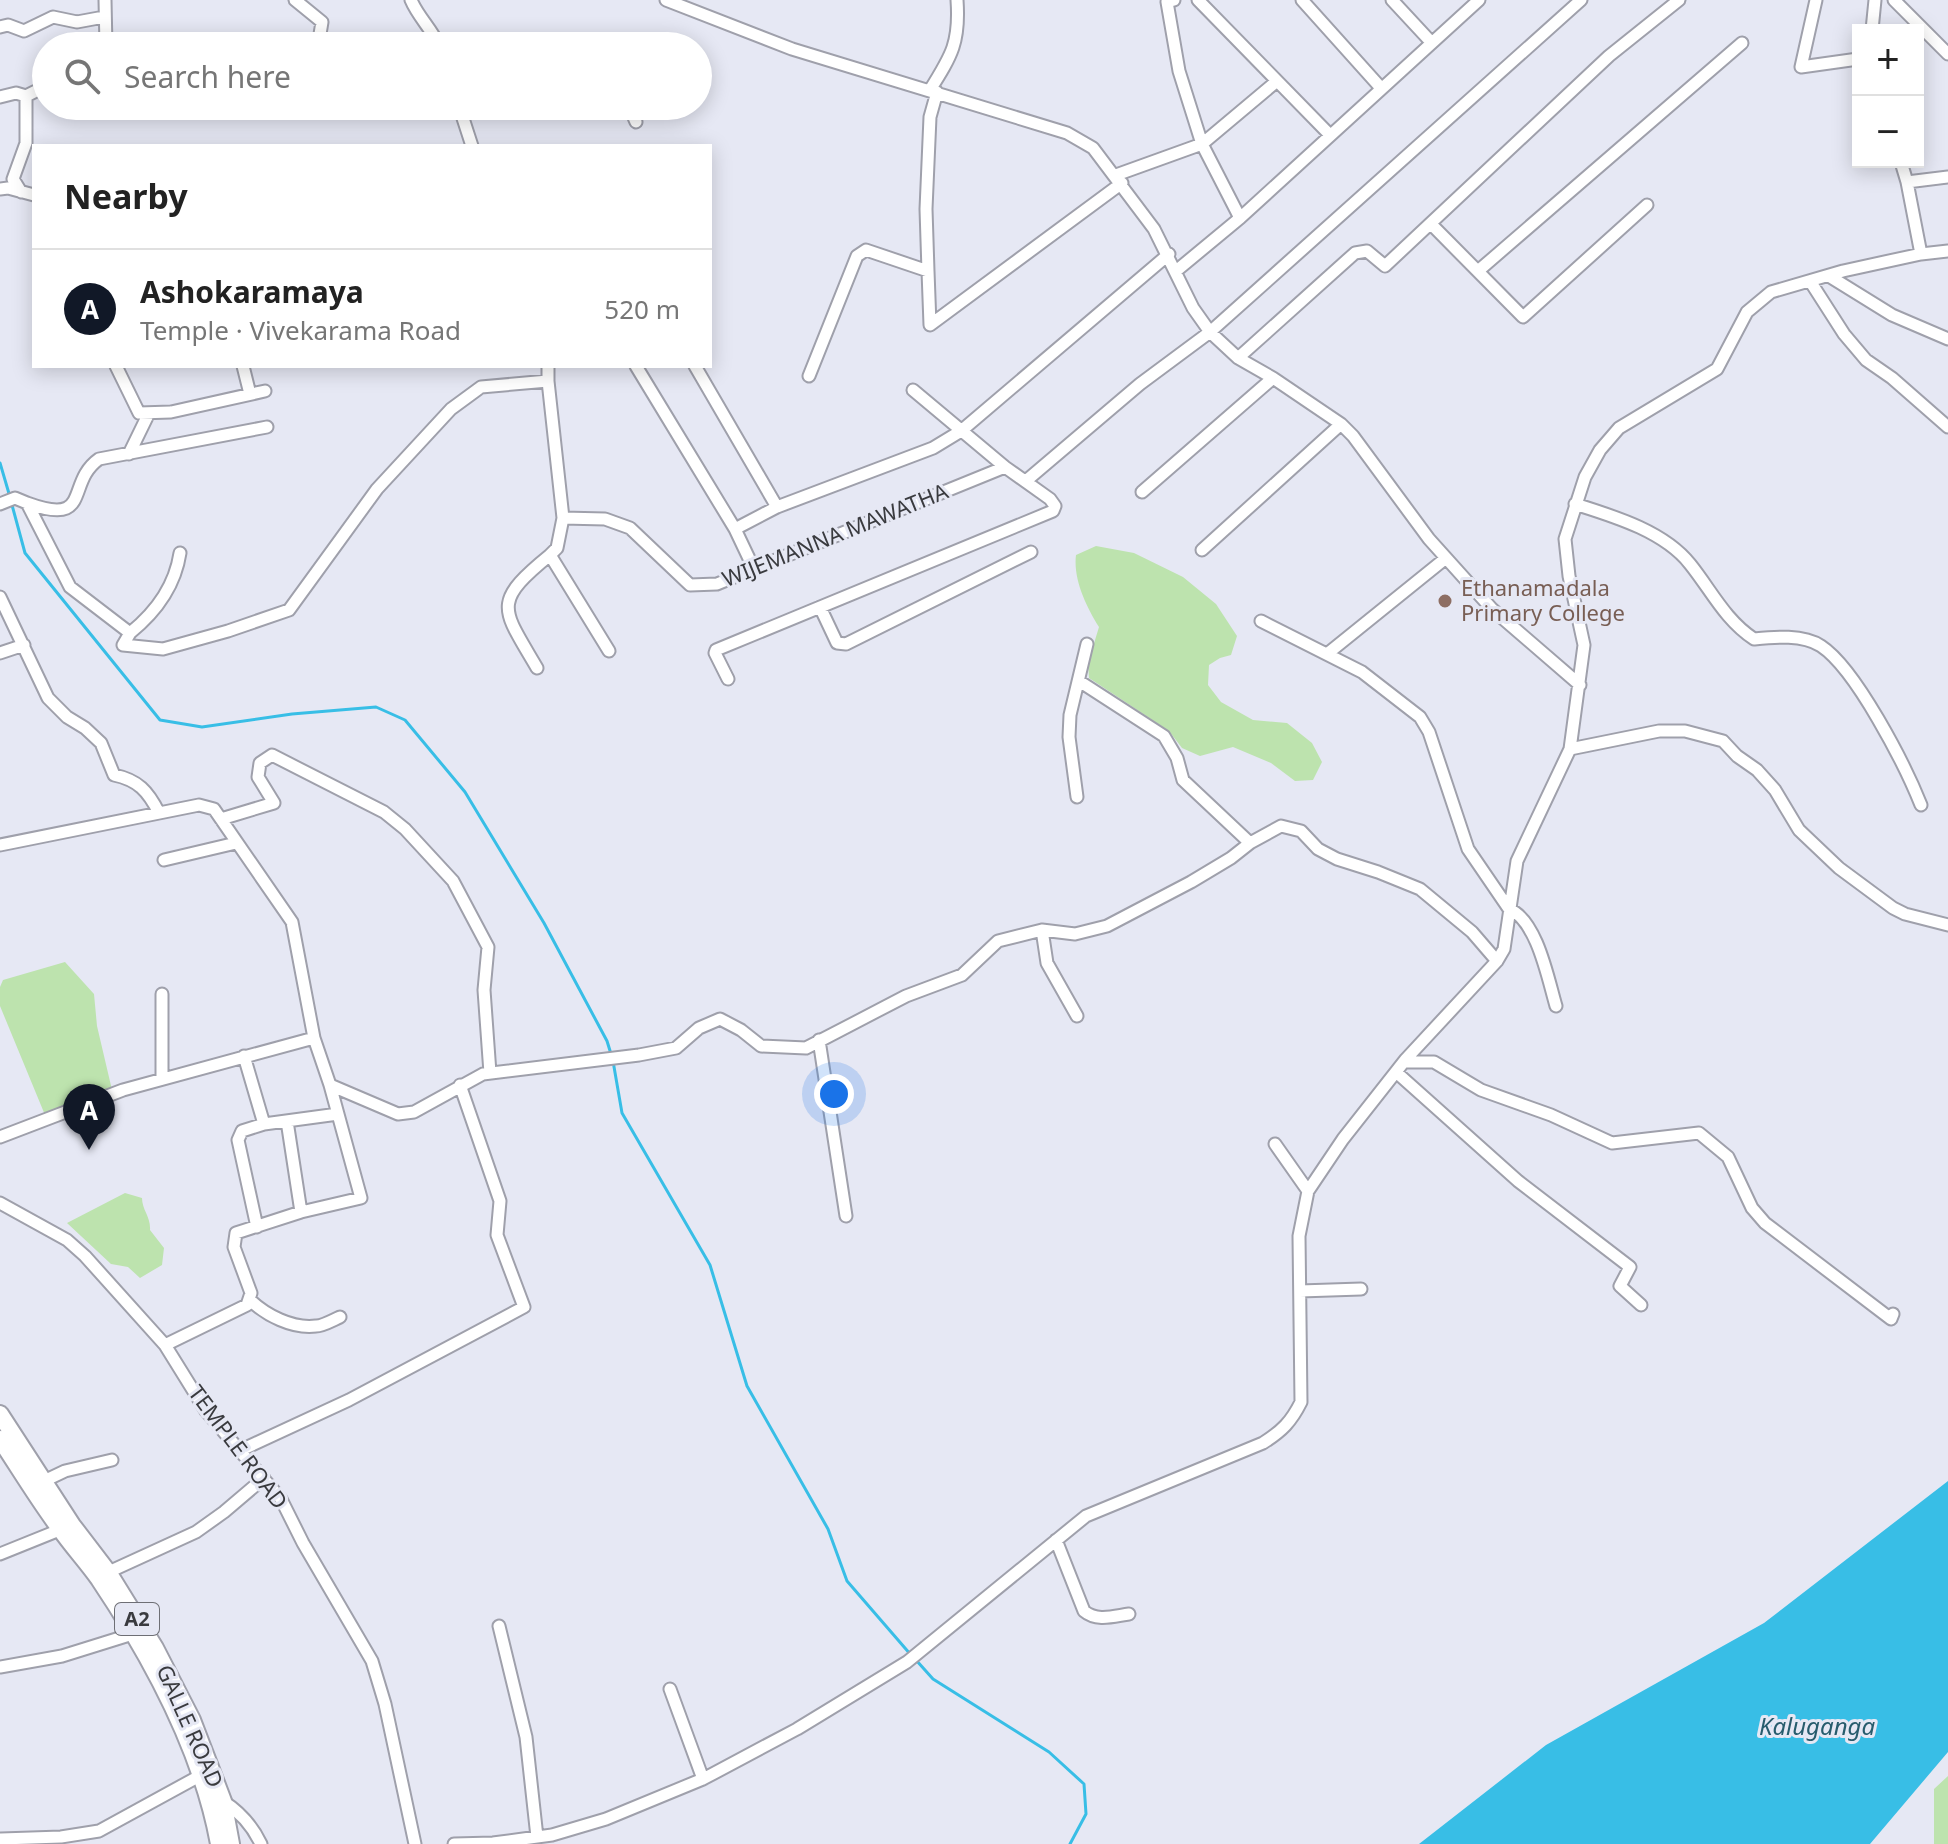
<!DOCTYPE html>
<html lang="en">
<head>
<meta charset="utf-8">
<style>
  body { margin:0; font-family:"Noto Sans",sans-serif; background:#f2f2f2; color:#222 }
  .controls { position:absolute; right:24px; top:24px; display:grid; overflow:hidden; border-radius:0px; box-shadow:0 4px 20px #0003 }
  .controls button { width:72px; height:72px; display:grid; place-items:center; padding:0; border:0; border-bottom:2px solid #e0e0e0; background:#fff; color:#222; font:40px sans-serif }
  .you { position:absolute; left:834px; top:1094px; width:28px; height:28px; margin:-20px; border:6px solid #fff; border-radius:50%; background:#1a73e8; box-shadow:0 0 0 12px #1a73e833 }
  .badge { display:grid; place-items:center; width:52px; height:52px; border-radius:50%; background:#111827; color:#fff; font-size:26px; font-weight:700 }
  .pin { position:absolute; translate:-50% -66px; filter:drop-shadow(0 2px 4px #0008) }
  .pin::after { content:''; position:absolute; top:42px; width:28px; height:24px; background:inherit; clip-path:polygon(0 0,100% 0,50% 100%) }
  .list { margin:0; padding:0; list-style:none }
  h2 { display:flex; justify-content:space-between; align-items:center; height:104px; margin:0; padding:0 32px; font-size:34px }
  h2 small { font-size:26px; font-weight:400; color:#767676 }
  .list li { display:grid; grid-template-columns:52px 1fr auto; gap:24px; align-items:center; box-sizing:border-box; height:120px; padding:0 32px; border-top:2px solid #e0e0e0 }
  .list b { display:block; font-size:30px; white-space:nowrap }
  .list p { margin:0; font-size:26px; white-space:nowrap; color:#767676 }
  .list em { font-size:26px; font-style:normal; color:#767676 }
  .icon { flex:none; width:44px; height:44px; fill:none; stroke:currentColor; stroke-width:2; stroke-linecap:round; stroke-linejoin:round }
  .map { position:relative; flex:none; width:1948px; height:1844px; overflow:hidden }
  .search { position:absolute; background:#fff; box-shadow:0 4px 20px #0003; left:32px; top:32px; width:680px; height:88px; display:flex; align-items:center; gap:20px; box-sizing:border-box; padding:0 28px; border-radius:44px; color:#767676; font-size:30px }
  .panel { position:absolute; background:#fff; box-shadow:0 4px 20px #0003; left:32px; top:144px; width:680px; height:224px; border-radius:0px }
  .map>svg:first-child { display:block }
  .green { fill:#bde3ae }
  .water { fill:#38bee6 }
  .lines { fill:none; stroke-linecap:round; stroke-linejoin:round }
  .stream { stroke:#38bee6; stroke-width:3 }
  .minor-casing { stroke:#9fa0ab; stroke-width:15 }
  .highway-casing { stroke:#9fa0ab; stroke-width:20 }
  .minor { stroke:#fff; stroke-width:11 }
  .highway { stroke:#fff; stroke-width:16 }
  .education-dot { fill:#8d6e63; stroke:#e6e8f4; stroke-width:3 }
  .labels { text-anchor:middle; stroke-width:6; stroke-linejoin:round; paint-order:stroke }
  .shield { fill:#e6e8f4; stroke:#6e6f75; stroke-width:2 }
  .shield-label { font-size:20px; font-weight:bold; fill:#3a3b3f }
  .street-label { font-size:22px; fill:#3a3b3f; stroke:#e6e8f4 }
  .education-label { font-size:22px; fill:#785e54; stroke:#e6e8f4; text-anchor:start }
  .water-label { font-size:24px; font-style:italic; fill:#275c6d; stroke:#e6e8f4 }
</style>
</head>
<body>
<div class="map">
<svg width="1948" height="1844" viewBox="0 0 1948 1844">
  <rect width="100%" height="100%" fill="#e6e8f4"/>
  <path class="green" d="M1096,546L1134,553L1183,577L1216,604L1237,636L1231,655L1220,658L1209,665L1208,685L1221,702L1253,720L1287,723L1312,743L1322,762L1313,780L1295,781L1271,763L1233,747L1200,756L1182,748L1169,731L1089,678L1088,663L1099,627C1086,606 1073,579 1076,555Z
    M65,962L94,994L97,1026L112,1090L45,1115L0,1006V987L3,980Z
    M125,1193L142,1198C142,1210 151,1217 150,1230L164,1248L162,1265L140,1278L128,1267L111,1264L67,1223Z
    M1948,1776V1844H1934V1789Z"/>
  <path class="water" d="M1948,1481V1752L1870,1844H1419L1546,1745L1764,1623Z"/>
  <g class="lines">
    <path class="stream" d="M0,463L10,497
      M12,505L25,553L160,720L202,727L292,714L376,707L405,720L465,792L544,923L607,1041L611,1054
      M613,1061L622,1113L710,1265L747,1386L828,1529L847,1581L911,1655
      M916,1660L933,1679L1049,1752L1084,1784L1086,1814L1070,1844"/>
    <defs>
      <path id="minor" d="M105,0L106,46
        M295,0L322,22L318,46
        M411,0C418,17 432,29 439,46
        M666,0L792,49L1067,133L1093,148L1154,229L1193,308L1210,332L1238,358L1273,378L1341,424L1353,436L1429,539L1492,609L1580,685
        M1174,0L1167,2L1179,71L1202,144L1277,81
        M1198,0L1330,135
        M1302,0L1381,88
        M1392,0L1431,42
        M1816,0L1801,67L1858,59
        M1894,0L1948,54
        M0,27L8,25L24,31L53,17L77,22L104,17
        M1872,30L1875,0
        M930,90C952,55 960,42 957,0
        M0,97L16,93L26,96
        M459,106L472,146
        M629,106L636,122
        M1901,162L1907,182L1948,177
        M1116,175L1202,144L1240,218
        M1907,182L1921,254
        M0,189L8,188L34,195
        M21,192L13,179L26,143V96L46,86
        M1431,224L1523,317L1647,205
        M928,271L926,209L930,117L937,92
        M1176,271L1240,218L1479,0
        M1478,271L1742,43
        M1829,276L1892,315L1948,339
        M1810,281L1844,334L1866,360L1892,378L1948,427
        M1238,358L1355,253L1367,251L1385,266L1609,56L1679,0
        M116,366L139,413L171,412L265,391
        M243,366L250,394
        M548,366V381
        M636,366L735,529L777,507
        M695,366L777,507L933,448L961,431L1169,254
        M809,376L857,256L866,250L928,271L930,325L1122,183
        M129,454L148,415
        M1027,480L1140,384L1210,332L1581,0
        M1142,492L1273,378
        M27,503C93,527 65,483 99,459L267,427
        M0,504L15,498L27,503L70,587L130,633L123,645L163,649L228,631L289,610L377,489L451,409L481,387L548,381L563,518L605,519L630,528L690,585L717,584L1005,467
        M1575,504C1613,516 1664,531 1690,564C1711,590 1725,620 1754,639C1774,637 1803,634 1821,646C1856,669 1905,765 1921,805
        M735,529L754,569
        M1202,550L1341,424
        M550,555L557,548L563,518
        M0,597L48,698L67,717L85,728L101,743L114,775C138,780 148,791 159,813
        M820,607L837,643L846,644L1031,552
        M1261,621L1362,672L1420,717L1429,732L1468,849L1509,909C1537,920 1548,979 1556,1006
        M130,633C156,612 175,586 180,553
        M0,653L24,645
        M1327,654L1446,558
        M537,668C502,608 491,603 550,555L609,651
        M728,679L715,653L716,650L1053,511L1055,506L1050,499L1005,467L913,390
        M1079,681L1164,736L1177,758L1183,780L1250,843
        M1570,749L1659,731H1685L1723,741L1737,756L1757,770L1775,790L1799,830L1839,868L1893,908L1905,914L1948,925
        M1077,797L1069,737L1070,715L1087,644
        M221,819L274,803L258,777L260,763L272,755L384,812L405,829L453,881L488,947L484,990L490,1073
        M0,845L199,805L214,809L292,922L314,1038
        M164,860L236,843
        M1042,930L1047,963L1077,1016
        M819,1040L846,1216
        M244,1056L264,1124L242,1131L238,1140L257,1227
        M1404,1062H1434L1481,1090L1551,1115L1612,1143L1699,1133L1728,1157L1752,1208L1765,1223L1891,1319L1893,1314
        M1396,1072L1518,1181L1630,1267L1620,1286L1641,1305
        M162,1079V994
        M287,1121L301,1212
        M264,1124L338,1114
        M0,1137L123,1090L314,1038L330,1085L398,1114L414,1112L483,1074L639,1055L676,1048L699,1028L720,1019L741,1030L761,1046L806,1048L906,996L962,975L998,941L1042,930L1075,934L1107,926L1191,882L1231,858L1250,843L1281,826L1301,831L1318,849L1337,859L1378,872L1420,889L1472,932L1497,961
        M1275,1144L1308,1191
        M0,1203L67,1240L85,1256L165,1345L206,1411L281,1499L303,1543L372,1661L385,1704L415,1844
        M1300,1291L1361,1289
        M250,1300C266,1315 292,1329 316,1326C323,1326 333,1320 340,1317
        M165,1345L247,1305L251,1293L234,1247L236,1233L301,1212L361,1198L330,1085
        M239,1451L349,1400L524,1307L497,1235L500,1201L460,1085
        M44,1481L65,1471L112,1460
        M1056,1540L1084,1611C1097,1622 1114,1616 1129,1614
        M0,1554L67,1527
        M102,1575L196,1532L224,1512L264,1478
        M499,1626L526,1737L537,1837
        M0,1667L62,1656L139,1632
        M670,1689L703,1779
        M219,1802L223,1801C240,1812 252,1825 261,1844
        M1,1839L61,1837L99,1831L205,1773
        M454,1844L493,1843L552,1835L606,1819L703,1779L797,1729L907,1662L1086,1516L1263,1443C1282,1431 1291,1422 1301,1402L1299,1236L1308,1191L1343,1139L1406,1059L1497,961L1504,949L1517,861L1570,749L1584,645L1569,576L1565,539L1585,477L1600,450L1619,428L1717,369L1747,312L1771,292L1843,271L1921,254L1948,251"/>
      <path id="highway" d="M0,1414L72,1525L108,1572L155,1648L192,1720L223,1801L231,1844
        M0,1439C20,1469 39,1501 61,1530C73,1547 87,1562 99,1579C152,1658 202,1750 219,1844"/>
    </defs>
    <use href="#minor" class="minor-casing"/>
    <use href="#highway" class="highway-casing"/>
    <use href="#minor" class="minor"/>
    <use href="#highway" class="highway"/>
  </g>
  <circle class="education-dot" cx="1445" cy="601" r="8"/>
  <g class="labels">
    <rect class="shield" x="115" y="1603" width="44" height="32" rx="6"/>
    <g class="shield-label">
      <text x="137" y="1626">A2</text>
    </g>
    <g class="street-label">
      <text transform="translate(835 535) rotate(-22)" y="8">WIJEMANNA MAWATHA</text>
      <text transform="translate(238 1447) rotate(53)" y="8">TEMPLE ROAD</text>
      <text transform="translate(190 1726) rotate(66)" y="8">GALLE ROAD</text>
    </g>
    <g class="education-label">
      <text x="1461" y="596">Ethanamadala<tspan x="1461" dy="25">Primary College</tspan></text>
    </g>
    <g class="water-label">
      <text x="1817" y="1735">Kaluganga</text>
    </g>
  </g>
</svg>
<div class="controls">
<button>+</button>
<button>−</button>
</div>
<div class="you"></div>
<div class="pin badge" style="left:89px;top:1150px">A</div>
<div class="search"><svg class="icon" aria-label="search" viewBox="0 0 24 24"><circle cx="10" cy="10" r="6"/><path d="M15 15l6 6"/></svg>Search here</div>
<section class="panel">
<h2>Nearby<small></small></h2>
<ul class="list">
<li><span class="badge">A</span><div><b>Ashokaramaya</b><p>Temple · Vivekarama Road</p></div><em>520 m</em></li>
</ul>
</section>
</div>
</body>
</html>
